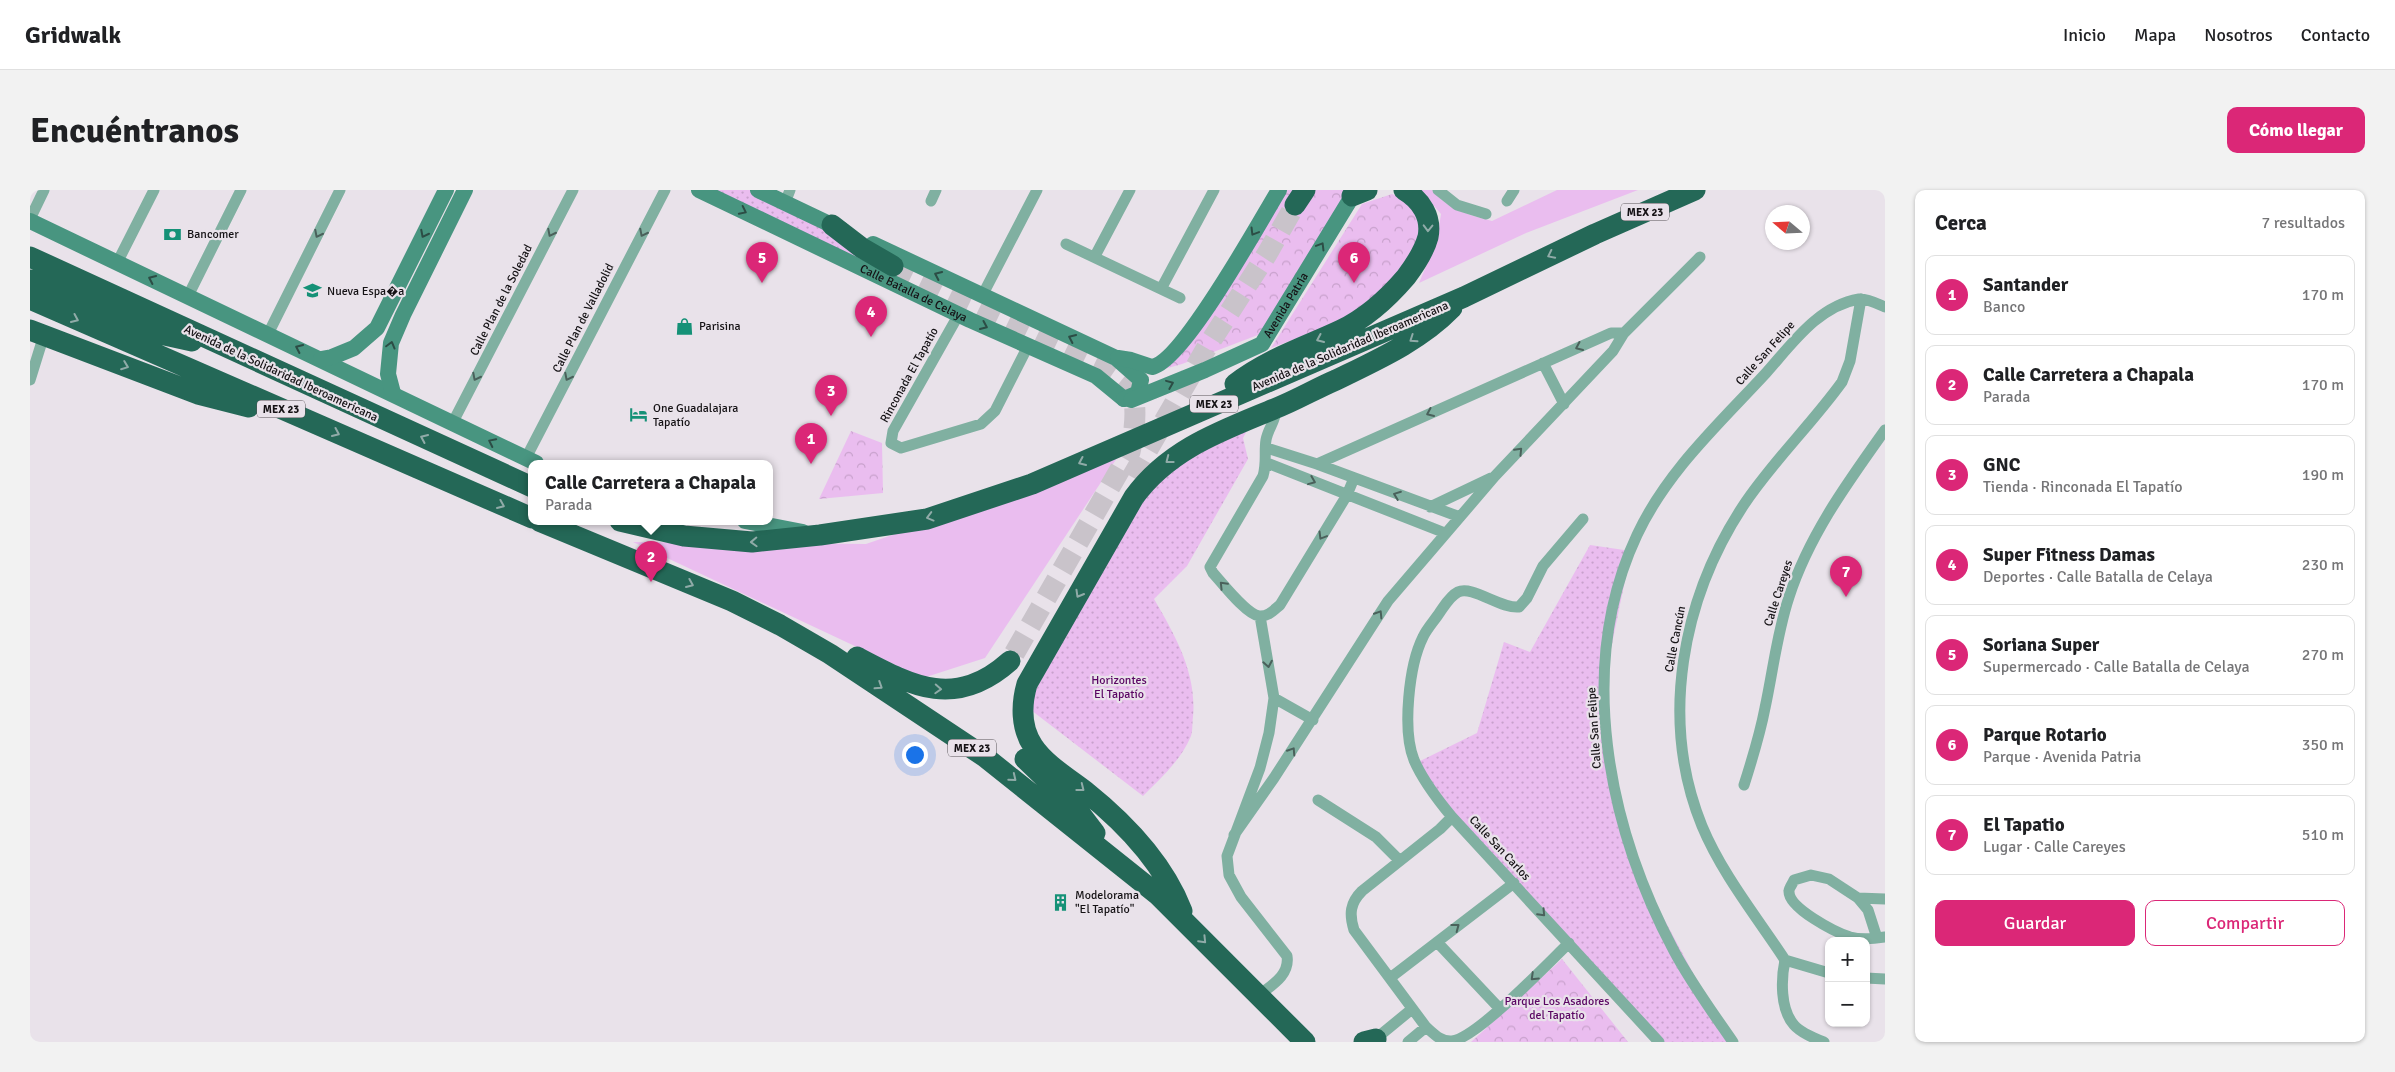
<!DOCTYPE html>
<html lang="es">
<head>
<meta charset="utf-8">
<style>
  body { margin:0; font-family:Signika,sans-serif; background:#f2f2f2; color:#202124 }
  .controls { position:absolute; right:15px; bottom:15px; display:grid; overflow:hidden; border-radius:10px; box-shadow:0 1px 4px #0004 }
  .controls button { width:45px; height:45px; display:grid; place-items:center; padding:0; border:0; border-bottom:1px solid #e0e0e0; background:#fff; color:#202124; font:25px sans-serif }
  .compass { position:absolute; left:1735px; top:15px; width:45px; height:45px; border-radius:50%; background:#fff; box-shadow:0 1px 4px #0004; rotate:289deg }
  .you { position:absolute; left:884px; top:564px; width:18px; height:18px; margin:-12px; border:4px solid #fff; border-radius:50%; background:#1a73e8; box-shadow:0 0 0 8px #1a73e833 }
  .badge { display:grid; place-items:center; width:32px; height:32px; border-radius:50%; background:#db2777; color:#fff; font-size:16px; font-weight:700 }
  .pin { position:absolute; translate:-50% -41px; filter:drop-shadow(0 1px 2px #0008) }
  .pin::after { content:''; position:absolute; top:26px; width:18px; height:15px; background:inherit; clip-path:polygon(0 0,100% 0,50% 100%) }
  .popup { position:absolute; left:498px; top:270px; width:245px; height:65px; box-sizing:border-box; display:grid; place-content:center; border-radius:10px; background:#fff; filter:drop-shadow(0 1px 4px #0005); font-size:16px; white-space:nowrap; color:#757577 }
  .popup b { font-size:19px; color:#202124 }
  .popup::after { content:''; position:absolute; left:50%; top:100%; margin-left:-10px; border:10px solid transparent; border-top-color:#fff }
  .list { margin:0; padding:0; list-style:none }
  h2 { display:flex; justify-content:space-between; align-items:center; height:65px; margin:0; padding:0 20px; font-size:21px }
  h2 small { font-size:16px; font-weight:400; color:#757577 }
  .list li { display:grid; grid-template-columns:32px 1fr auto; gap:15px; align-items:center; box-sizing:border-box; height:80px; margin:0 10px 10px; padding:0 10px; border:1px solid #e0e0e0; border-radius:10px }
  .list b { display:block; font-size:19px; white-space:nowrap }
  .list p { margin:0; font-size:16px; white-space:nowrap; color:#757577 }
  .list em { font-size:16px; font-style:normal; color:#757577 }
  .actions { display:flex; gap:10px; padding:15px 20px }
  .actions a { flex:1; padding:11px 0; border:1px solid #db2777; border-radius:10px; text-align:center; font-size:18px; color:#db2777 }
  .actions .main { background:#db2777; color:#fff }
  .map { position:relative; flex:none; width:1855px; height:852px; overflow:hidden; border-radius:10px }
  header { display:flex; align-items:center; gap:30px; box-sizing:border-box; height:70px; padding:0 25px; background:#fff; border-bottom:1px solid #e0e0e0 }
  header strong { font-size:24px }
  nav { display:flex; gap:28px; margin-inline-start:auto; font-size:18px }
  .intro { display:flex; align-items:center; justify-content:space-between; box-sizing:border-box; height:120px; padding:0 30px }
  h1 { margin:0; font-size:35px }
  .button { padding:12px 22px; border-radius:10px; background:#db2777; color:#fff; font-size:18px; font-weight:700 }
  main { display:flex; gap:30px; padding:0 30px }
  aside { flex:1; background:#fff; border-radius:10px; box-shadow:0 1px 4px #0004 }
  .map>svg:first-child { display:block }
  .grass { fill:#eabdef }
  .park { fill:url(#park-crowns) }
  .garden { fill:url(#garden-dots) }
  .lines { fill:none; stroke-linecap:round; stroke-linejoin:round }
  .highway-tunnel { stroke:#c9c3ca; stroke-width:21; stroke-dasharray:21 11; stroke-linecap:butt }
  .street { stroke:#80b0a1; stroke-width:11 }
  .secondary { stroke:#489580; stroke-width:16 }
  .highway { stroke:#246857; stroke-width:21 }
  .oneway { stroke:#2c4d45 }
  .oneway2 { stroke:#90aba8 }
  .oneway3 { stroke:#4a615b }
  .labels { text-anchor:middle; stroke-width:4.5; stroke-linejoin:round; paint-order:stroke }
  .shield { fill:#e9e2ea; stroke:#555055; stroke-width:1 }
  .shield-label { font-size:11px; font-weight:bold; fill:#151215 }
  .poi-label { font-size:12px; fill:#151215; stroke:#e9e2ea; text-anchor:start }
  .street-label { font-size:12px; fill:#151215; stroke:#e9e2ea }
  .park-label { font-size:12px; fill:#5a0663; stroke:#e9e2ea }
</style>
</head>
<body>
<header>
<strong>Gridwalk</strong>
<nav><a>Inicio</a><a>Mapa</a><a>Nosotros</a><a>Contacto</a></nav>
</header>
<div class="intro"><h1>Encuéntranos</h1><a class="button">Cómo llegar</a></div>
<main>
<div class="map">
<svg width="1855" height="852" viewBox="0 0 1855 852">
  <defs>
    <pattern id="park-crowns" width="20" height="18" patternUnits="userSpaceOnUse" patternTransform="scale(1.25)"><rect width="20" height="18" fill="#eabdef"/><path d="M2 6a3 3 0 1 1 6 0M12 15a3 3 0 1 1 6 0" fill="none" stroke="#c8a1cc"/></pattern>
    <pattern id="garden-dots" width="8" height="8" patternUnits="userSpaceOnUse" patternTransform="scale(1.25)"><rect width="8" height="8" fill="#eabdef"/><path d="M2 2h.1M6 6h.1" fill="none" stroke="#c8a1cc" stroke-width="1.8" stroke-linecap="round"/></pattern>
  </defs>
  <rect width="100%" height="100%" fill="#e9e2ea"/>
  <path class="grass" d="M1390,0H1402C1418,19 1438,25 1462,31L1527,0H1608L1496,43L1389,93L1407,50L1411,24Z
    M1087,268L955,468L893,488L603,352L836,354Z"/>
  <path class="park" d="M1256,0H1319L1233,143L1152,174L1131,180Z
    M1362,4L1382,14L1390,28L1392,51L1379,78L1313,131L1241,158L1332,14Z
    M821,241L852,253L853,303L789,309Z
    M1532,769L1598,852H1441Z"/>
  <path class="garden" d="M669,0H724L802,35L852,84Z
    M1221,233L1213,248L1218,269L1157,376L1124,409C1145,445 1167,483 1163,527C1162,533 1163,540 1161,546C1151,570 1131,588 1113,606L997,517L1113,295Z
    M1560,355L1601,361L1575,488L1584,598L1610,684L1700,852H1631L1429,634L1386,573L1447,543L1474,452L1500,462Z"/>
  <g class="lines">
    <path class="highway-tunnel" d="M863,76L1078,179C1084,184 1092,188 1097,194C1110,209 1104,244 1100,262L980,471
      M1102,287L1177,157L1237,64L1265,15"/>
    <path class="street" d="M1408,0L1427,15L1456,24
      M901,11L906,0
      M1477,11L1484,0
      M755,13L760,0
      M0,29L14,0
      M1036,54L1150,108
      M1065,66L1100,0
      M87,73L124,0
      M1131,99L1184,0
      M158,106L211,0
      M952,106L1007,0
      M929,124L863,241L861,253L871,258L951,234L965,221L998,156
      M238,144L310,0
      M1513,173L1534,214
      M0,190L14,145
      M1246,219C1246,231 1238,238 1236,250C1234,262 1237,273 1233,286L1180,377L1183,383C1193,394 1216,424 1229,426C1238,427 1244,420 1250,415L1317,305L1324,288
      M423,232L543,0
      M1237,258L1287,274L1430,327
      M496,268L635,0
      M1237,273L1415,343
      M1287,274L1581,143H1594
      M1400,317L1461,288
      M1553,329L1513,376L1497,408L1489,417C1471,419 1442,395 1428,402C1420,406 1415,415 1410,422C1405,430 1397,438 1393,447C1379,475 1372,540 1384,570C1393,591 1407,609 1422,627L1629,852
      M1244,508L1283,530
      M1714,595C1722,570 1730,544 1735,518C1743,481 1747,443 1759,407C1779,345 1818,292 1855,240
      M1288,610L1346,647L1369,670
      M1422,627L1410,639L1332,701C1320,713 1319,724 1324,740L1396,837C1404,844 1411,852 1422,851C1447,848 1518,773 1539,753
      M1204,645L1244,588L1358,411L1465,286L1583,161L1594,143L1670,67
      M1828,708L1855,709
      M1847,748L1838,720L1828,708L1799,689L1781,685L1764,690C1763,693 1759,698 1759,701C1758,718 1805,742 1820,747C1831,750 1843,749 1855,747
      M1407,752L1470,819
      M1755,770C1751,789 1750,819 1764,835C1771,843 1784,848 1794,852
      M1799,783L1755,770C1726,726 1692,684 1672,636C1629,530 1652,409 1713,316C1742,272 1781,235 1812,192L1820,171L1831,109
      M1360,788L1484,693
      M1836,788L1855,789
      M1228,806C1242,795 1260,785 1257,766L1211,707L1199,685L1197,666L1230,578L1239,543L1244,508L1230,426
      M1343,851L1382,819
      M1378,852L1396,837
      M1703,852C1683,823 1661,793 1644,761C1578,637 1545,477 1607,345C1637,281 1689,234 1736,183C1762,154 1788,116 1829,109C1837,108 1848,114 1855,117"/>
    <g class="secondary">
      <path id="s1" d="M669,0L940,130L1066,186L1094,209"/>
      <path d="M728,0L812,40"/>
      <path d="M0,31L506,273"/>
      <path d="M843,54L1086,168L1111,190L1108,203L1094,209"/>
      <path d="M1088,168L1101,170L1122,177C1153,172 1230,31 1249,0"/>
      <path d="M291,169L302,167L324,158L347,138L416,0"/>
      <path d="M363,203L358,184L361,153L373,125L435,0"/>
      <path id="s2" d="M1101,210L1175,180L1232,154L1326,0"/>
      <path d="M715,331L773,342"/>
    </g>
    <path class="highway" d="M1322,6L1337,0
      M1265,15L1275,0
      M802,35L832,58L863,76
      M0,67L502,297
      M0,90L121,142L162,151
      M0,109L502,328
      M0,140L168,204L219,217
      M1205,194C1237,169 1275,157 1311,140C1336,128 1358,108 1376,87C1385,75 1394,62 1398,47C1402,27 1391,10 1374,0
      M509,331L702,411L750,435L800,464L955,567L1128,705L1275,852
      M590,331L654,346L722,352L790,345L897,329L1002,294L1434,107L1565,44L1665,0
      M827,467C882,496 925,520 980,471
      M995,569L1046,618L1065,643
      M1152,721C1133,672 1095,633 1055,601C1038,588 1015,574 1003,556C991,538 991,515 997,494L1104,307C1139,259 1191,241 1244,219C1265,211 1285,199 1306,190C1347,170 1390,151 1422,118
      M1334,852L1346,849"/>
  </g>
  <defs><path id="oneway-chevron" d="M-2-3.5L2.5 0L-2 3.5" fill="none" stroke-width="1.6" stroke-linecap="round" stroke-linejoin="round" transform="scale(1.25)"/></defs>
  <g class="oneway">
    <use href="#oneway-chevron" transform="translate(713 21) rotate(26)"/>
    <use href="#oneway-chevron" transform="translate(1224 42) rotate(121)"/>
    <use href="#oneway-chevron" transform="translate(394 44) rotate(117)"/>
    <use href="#oneway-chevron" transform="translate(1291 56) rotate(-59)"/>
    <use href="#oneway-chevron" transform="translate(908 85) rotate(-155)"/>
    <use href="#oneway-chevron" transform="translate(122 89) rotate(-155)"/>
    <use href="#oneway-chevron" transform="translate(954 136) rotate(24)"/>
    <use href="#oneway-chevron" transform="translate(1042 148) rotate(-155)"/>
    <use href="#oneway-chevron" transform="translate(361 155) rotate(-75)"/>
    <use href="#oneway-chevron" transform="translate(269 158) rotate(-155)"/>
    <use href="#oneway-chevron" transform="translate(1140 194) rotate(-22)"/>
    <use href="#oneway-chevron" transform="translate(462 252) rotate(-154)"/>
  </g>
  <g class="oneway2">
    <use href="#oneway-chevron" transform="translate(1398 38) rotate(91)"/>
    <use href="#oneway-chevron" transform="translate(1521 65) rotate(154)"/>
    <use href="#oneway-chevron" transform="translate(45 129) rotate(24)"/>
    <use href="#oneway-chevron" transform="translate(1290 149) rotate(156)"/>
    <use href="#oneway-chevron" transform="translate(1383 149) rotate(146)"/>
    <use href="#oneway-chevron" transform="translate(95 176) rotate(21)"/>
    <use href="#oneway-chevron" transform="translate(306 243) rotate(24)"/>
    <use href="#oneway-chevron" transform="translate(394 248) rotate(-156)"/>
    <use href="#oneway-chevron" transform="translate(1139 270) rotate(142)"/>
    <use href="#oneway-chevron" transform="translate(1052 272) rotate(156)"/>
    <use href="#oneway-chevron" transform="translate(471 315) rotate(23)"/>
    <use href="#oneway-chevron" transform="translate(900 327) rotate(165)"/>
    <use href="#oneway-chevron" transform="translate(724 352) rotate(178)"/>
    <use href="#oneway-chevron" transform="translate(660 394) rotate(23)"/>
    <use href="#oneway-chevron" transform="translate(1049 404) rotate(120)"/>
    <use href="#oneway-chevron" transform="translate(849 496) rotate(33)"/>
    <use href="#oneway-chevron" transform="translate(908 499) rotate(3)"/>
    <use href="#oneway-chevron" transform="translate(983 588) rotate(39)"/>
    <use href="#oneway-chevron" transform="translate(1051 598) rotate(38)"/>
    <use href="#oneway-chevron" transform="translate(1173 750) rotate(46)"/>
  </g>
  <g class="oneway3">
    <use href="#oneway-chevron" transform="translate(521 43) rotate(117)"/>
    <use href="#oneway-chevron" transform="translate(613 43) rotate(117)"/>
    <use href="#oneway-chevron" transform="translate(288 44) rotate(117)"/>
    <use href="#oneway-chevron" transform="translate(1549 157) rotate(156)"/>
    <use href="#oneway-chevron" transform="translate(446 187) rotate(117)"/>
    <use href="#oneway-chevron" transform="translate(538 187) rotate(117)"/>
    <use href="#oneway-chevron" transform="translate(1400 223) rotate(156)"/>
    <use href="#oneway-chevron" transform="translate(1489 261) rotate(-46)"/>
    <use href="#oneway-chevron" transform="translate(1282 291) rotate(22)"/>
    <use href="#oneway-chevron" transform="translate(1367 305) rotate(-159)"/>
    <use href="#oneway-chevron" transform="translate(1292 346) rotate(121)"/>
    <use href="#oneway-chevron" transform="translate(1193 395) rotate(-134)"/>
    <use href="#oneway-chevron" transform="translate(1349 424) rotate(-58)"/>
    <use href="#oneway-chevron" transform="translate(1238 474) rotate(80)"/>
    <use href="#oneway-chevron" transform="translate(1262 561) rotate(-57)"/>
    <use href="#oneway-chevron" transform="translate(1512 723) rotate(47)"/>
    <use href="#oneway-chevron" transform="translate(1426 737) rotate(-37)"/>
    <use href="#oneway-chevron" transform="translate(1504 787) rotate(136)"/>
  </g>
  <defs>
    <symbol id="bank-bare" viewBox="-9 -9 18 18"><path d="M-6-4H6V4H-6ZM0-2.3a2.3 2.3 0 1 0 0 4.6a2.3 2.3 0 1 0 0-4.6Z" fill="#159177" stroke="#e9e2ea" stroke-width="2.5" paint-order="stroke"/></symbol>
    <symbol id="school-bare" viewBox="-9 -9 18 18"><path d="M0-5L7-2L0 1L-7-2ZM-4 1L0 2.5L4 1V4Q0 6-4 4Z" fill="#159177" stroke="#e9e2ea" stroke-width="2.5" paint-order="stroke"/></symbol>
    <symbol id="shop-bare" viewBox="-9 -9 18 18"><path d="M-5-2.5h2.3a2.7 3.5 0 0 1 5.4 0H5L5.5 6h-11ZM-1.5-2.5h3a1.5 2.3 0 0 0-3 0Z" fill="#159177" stroke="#e9e2ea" stroke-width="2.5" paint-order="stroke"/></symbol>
    <symbol id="hotel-bare" viewBox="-9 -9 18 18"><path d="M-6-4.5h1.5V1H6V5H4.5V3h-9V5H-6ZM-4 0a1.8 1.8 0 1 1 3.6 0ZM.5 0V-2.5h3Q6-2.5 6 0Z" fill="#159177" stroke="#e9e2ea" stroke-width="2.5" paint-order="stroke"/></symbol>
    <symbol id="building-bare" viewBox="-9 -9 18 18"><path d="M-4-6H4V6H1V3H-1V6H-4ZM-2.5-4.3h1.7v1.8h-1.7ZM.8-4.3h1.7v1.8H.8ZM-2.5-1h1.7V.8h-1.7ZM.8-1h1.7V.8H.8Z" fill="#159177" stroke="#e9e2ea" stroke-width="2.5" paint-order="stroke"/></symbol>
  </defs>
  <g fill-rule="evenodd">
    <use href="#bank-bare" x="130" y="32" width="25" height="25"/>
    <use href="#school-bare" x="270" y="88" width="25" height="25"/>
    <use href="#shop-bare" x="642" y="124" width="25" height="25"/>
    <use href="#hotel-bare" x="596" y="212" width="25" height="25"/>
    <use href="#building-bare" x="1018" y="700" width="25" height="25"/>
  </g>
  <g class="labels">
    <g class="shield">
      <rect x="1591" y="13.5" width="48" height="17" rx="4"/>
      <rect x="1160" y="205.5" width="48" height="17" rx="4"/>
      <rect x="227" y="210.5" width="48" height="17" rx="4"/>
      <rect x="918" y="549.5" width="48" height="17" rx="4"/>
    </g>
    <g class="shield-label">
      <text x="1615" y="26">MEX 23</text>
      <text x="1184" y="218">MEX 23</text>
      <text x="251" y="223">MEX 23</text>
      <text x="942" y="562">MEX 23</text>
    </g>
    <g class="poi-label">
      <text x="157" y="48">Bancomer</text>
      <text x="297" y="105">Nueva Espa�a</text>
      <text x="669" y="140">Parisina</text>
      <text x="623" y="222">One Guadalajara<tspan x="623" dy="14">Tapatío</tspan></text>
      <text x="1045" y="709">Modelorama<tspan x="1045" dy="14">"El Tapatío"</tspan></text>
    </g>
    <g class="street-label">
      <text dy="4" stroke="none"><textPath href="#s1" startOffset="238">Calle Batalla de Celaya</textPath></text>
      <text transform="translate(471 110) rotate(-63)" y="4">Calle Plan de la Soledad</text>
      <text dy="4" stroke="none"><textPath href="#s2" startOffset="188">Avenida Patria</textPath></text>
      <text transform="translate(553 128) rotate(-63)" y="4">Calle Plan de Valladolid</text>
      <text transform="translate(1320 156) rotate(-23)" y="4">Avenida de la Solidaridad Iberoamericana</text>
      <text transform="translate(1735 163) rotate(-48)" y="4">Calle San Felipe</text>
      <text transform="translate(251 183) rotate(25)" y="4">Avenida de la Solidaridad Iberoamericana</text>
      <text transform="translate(879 185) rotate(-61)" y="4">Rinconada El Tapatío</text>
      <text transform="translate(1748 403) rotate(-72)" y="4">Calle Careyes</text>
      <text transform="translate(1645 449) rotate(-79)" y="4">Calle Cancún</text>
      <text transform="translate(1564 538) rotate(-94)" y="4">Calle San Felipe</text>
      <text transform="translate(1470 658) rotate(47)" y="4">Calle San Carlos</text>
    </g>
    <g class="park-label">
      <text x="1089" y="494">Horizontes<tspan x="1089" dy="14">El Tapatío</tspan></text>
      <text x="1527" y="815">Parque Los Asadores<tspan x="1527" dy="14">del Tapatío</tspan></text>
    </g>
  </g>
</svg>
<div class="controls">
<button>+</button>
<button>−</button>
</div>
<svg class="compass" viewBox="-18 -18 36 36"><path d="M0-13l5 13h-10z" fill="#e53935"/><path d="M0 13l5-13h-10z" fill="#757577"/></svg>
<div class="you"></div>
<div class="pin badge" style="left:781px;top:274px">1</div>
<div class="pin badge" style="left:621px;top:392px">2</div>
<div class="popup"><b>Calle Carretera a Chapala</b>Parada</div>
<div class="pin badge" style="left:801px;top:226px">3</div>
<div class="pin badge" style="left:841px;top:147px">4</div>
<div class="pin badge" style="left:732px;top:93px">5</div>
<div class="pin badge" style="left:1324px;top:93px">6</div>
<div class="pin badge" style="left:1816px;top:407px">7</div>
</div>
<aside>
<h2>Cerca<small>7 resultados</small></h2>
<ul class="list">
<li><span class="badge">1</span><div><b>Santander</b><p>Banco</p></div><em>170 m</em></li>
<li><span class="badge">2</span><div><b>Calle Carretera a Chapala</b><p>Parada</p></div><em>170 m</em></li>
<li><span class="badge">3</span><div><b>GNC</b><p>Tienda · Rinconada El Tapatío</p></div><em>190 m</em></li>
<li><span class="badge">4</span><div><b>Super Fitness Damas</b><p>Deportes · Calle Batalla de Celaya</p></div><em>230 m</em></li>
<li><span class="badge">5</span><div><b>Soriana Super</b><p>Supermercado · Calle Batalla de Celaya</p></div><em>270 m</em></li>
<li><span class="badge">6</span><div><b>Parque Rotario</b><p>Parque · Avenida Patria</p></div><em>350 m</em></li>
<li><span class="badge">7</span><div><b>El Tapatio</b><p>Lugar · Calle Careyes</p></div><em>510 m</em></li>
</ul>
<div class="actions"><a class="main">Guardar</a><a>Compartir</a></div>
</aside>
</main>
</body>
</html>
